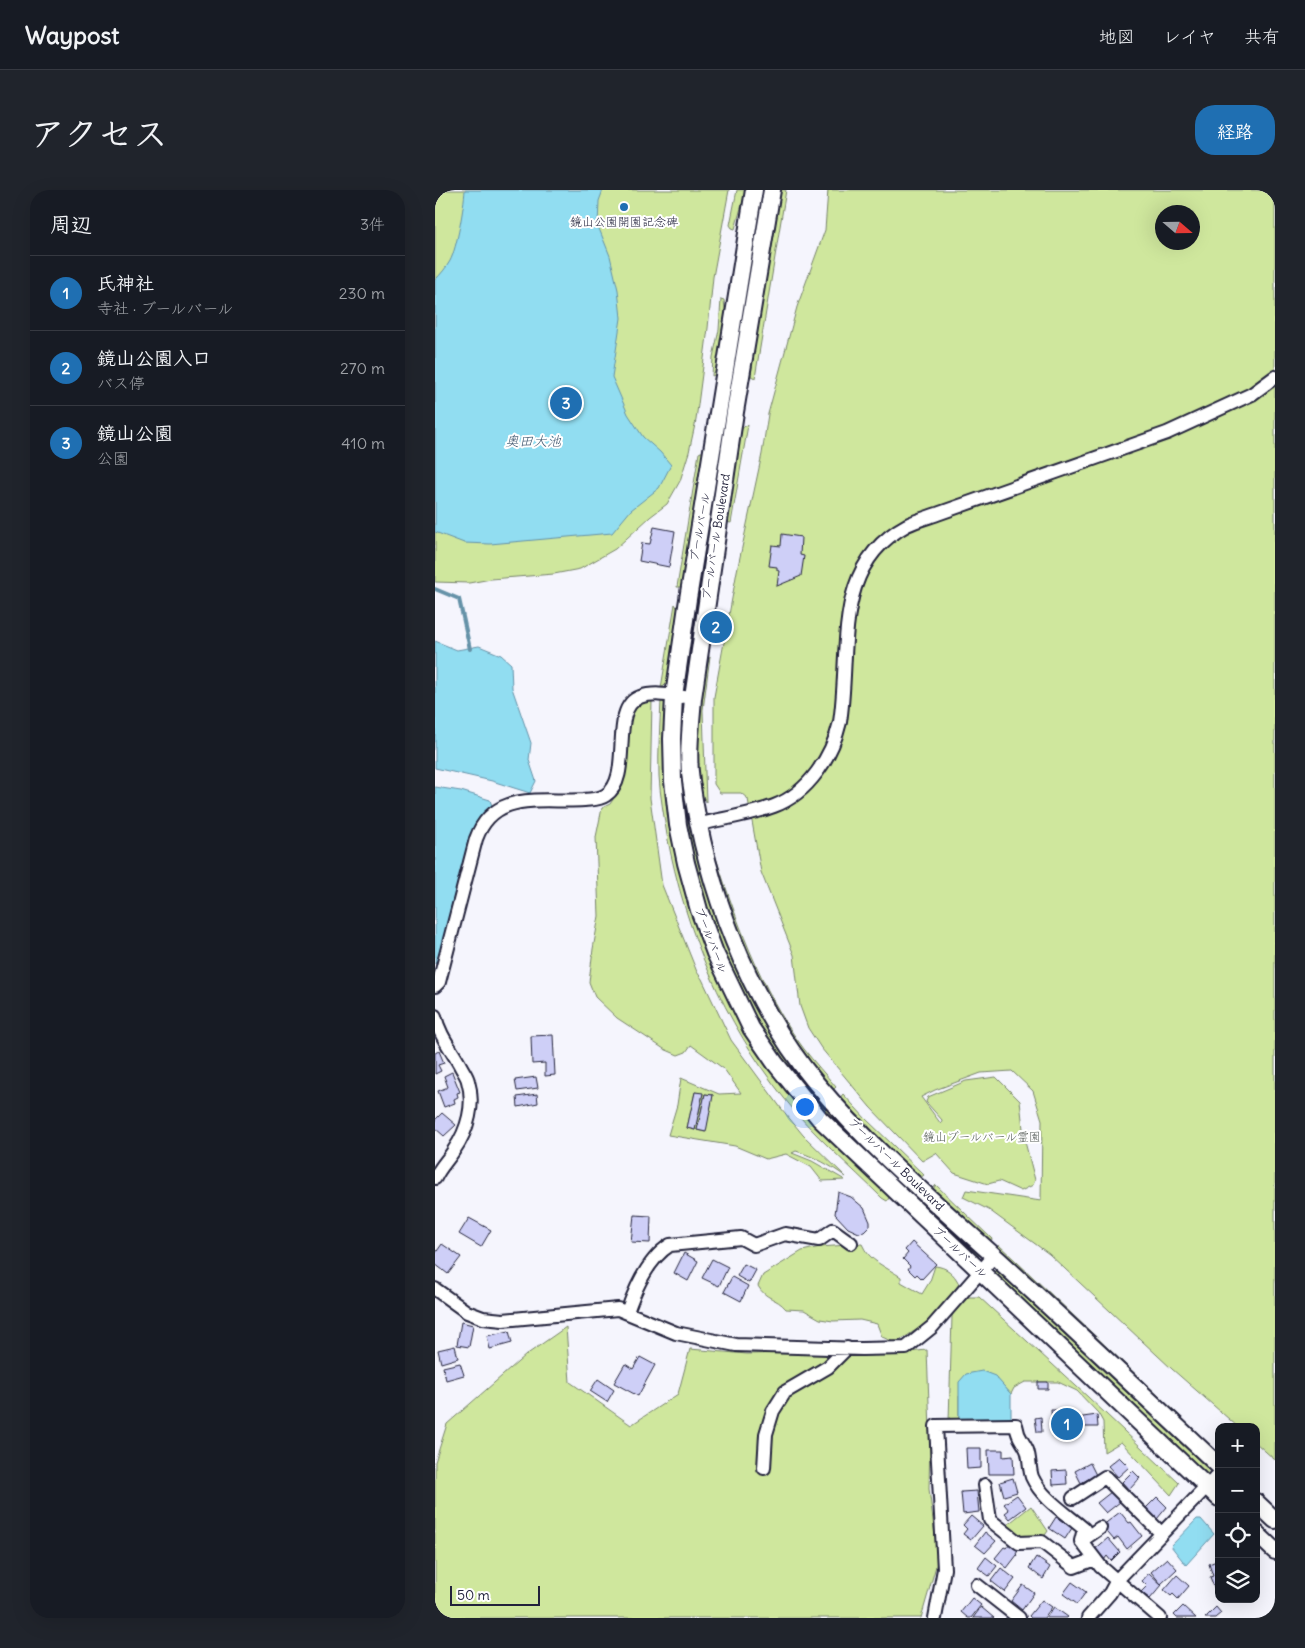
<!DOCTYPE html>
<html lang="ja">
<head>
<meta charset="utf-8">
<style>
  body { margin:0; font-family:Delius,"Klee One",sans-serif; background:#20242c; color:#f1f3f6 }
  .controls { position:absolute; right:15px; bottom:15px; display:grid; overflow:hidden; border-radius:10px; box-shadow:0 5px 20px #0002 }
  .controls button { width:45px; height:45px; display:grid; place-items:center; padding:0; border:0; border-bottom:1px solid #363941; background:#171b24; color:#f1f3f6; font:25px sans-serif }
  .compass { position:absolute; left:720px; top:15px; width:45px; height:45px; border-radius:50%; background:#171b24; box-shadow:0 5px 20px #0002; rotate:110deg }
  .scale { position:absolute; left:15px; bottom:12px; width:90px; box-sizing:border-box; padding-left:5px; border:2px solid #22223b; border-top:0; font-size:14px; line-height:18px; white-space:nowrap; color:#22223b; -webkit-text-stroke:4px #fff; paint-order:stroke }
  .you { position:absolute; left:369px; top:916px; width:18px; height:18px; margin:-12px; border:4px solid #fff; border-radius:50%; background:#1a73e8; box-shadow:0 0 0 8px #1a73e833 }
  .badge { display:grid; place-items:center; width:32px; height:32px; border-radius:50%; background:#1f6fb2; color:#fff; font-size:16px; font-weight:700 }
  .pin { position:absolute; translate:-50% -50%; border:2px solid #fff; box-shadow:0 1px 5px #0006 }
  .list { margin:0; padding:0; list-style:none }
  h2 { display:flex; justify-content:space-between; align-items:center; height:65px; margin:0; padding:0 20px; font-size:21px }
  h2 small { font-size:16px; font-weight:400; color:#9ea1a6 }
  .list li { display:grid; grid-template-columns:32px 1fr auto; gap:15px; align-items:center; box-sizing:border-box; height:75px; padding:0 20px; border-top:1px solid #363941 }
  .list b { display:block; font-size:19px; white-space:nowrap }
  .list p { margin:0; font-size:16px; white-space:nowrap; color:#9ea1a6 }
  .list em { font-size:16px; font-style:normal; color:#9ea1a6 }
  .icon { flex:none; width:28px; height:28px; fill:none; stroke:currentColor; stroke-width:2; stroke-linecap:round; stroke-linejoin:round }
  .map { position:relative; flex:none; width:840px; height:1428px; overflow:hidden; border-radius:20px }
  header { display:flex; align-items:center; gap:30px; box-sizing:border-box; height:70px; padding:0 25px; background:#171b24; border-bottom:1px solid #363941 }
  header strong { font-size:24px }
  nav { display:flex; gap:28px; margin-inline-start:auto; font-size:18px }
  .intro { display:flex; align-items:center; justify-content:space-between; box-sizing:border-box; height:120px; padding:0 30px }
  h1 { margin:0; font-size:35px }
  .button { padding:12px 22px; border-radius:20px; background:#1f6fb2; color:#fff; font-size:18px; font-weight:700 }
  main { display:flex; gap:30px; padding:0 30px }
  aside { flex:1; background:#171b24; border-radius:20px; box-shadow:0 5px 20px #0002 }
  .map>svg:first-child { display:block }
  .green { fill:#cfe79d; stroke:#78846c; fill-rule:evenodd }
  .water { fill:#91ddf1; stroke:#6592a8 }
  .lines { fill:none; stroke-linecap:round; stroke-linejoin:round }
  .stream { stroke:#6592a8; stroke-width:4 }
  .building { fill:#cecff7; stroke:#22223b }
  .minor-casing { stroke:#22223b; stroke-width:16 }
  .tertiary-casing { stroke:#22223b; stroke-width:20 }
  .minor { stroke:#fff; stroke-width:12 }
  .tertiary { stroke:#fff; stroke-width:16 }
  .poi-dot { fill:#1f6fb2; stroke:#fff; stroke-width:2 }
  .labels { text-anchor:middle; stroke-width:4; stroke-linejoin:round; paint-order:stroke }
  .poi-label { font-size:12px; fill:#22223b; stroke:#fff }
  .street-label { font-size:12px; fill:#22223b; stroke:#fff }
  .park-label { font-size:12px; fill:#565d58; stroke:#fff }
  .water-label { font-size:14px; font-style:italic; fill:#435a72; stroke:#fff }
</style>
</head>
<body>
<header>
<strong>Waypost</strong>
<nav><a>地図</a><a>レイヤ</a><a>共有</a></nav>
</header>
<div class="intro"><h1>アクセス</h1><a class="button">経路</a></div>
<main>
<aside>
<h2>周辺<small>3件</small></h2>
<ul class="list">
<li><span class="badge">1</span><div><b>氏神社</b><p>寺社 · ブールバール</p></div><em>230 m</em></li>
<li><span class="badge">2</span><div><b>鏡山公園入口</b><p>バス停</p></div><em>270 m</em></li>
<li><span class="badge">3</span><div><b>鏡山公園</b><p>公園</p></div><em>410 m</em></li>
</ul>
</aside>
<div class="map">
<svg width="840" height="1428" viewBox="0 0 840 1428">
  <rect width="100%" height="100%" fill="#f5f5fd"/>
  <filter id="ink" filterUnits="userSpaceOnUse"><feTurbulence type="fractalNoise" baseFrequency=".02" numOctaves="2"/><feDisplacementMap in="SourceGraphic" scale="10" xChannelSelector="R" yChannelSelector="G"/><feConvolveMatrix kernelMatrix="1 2 1 2 8 2 1 2 1" color-interpolation-filters="sRGB"/></filter>
  <g filter="url(#ink)">
    <path class="green" d="M0,0H294L278,87L273,138L261,230L254,262L245,291L232,314L215,327L180,359L145,379L119,384L56,389L34,393L0,392Z
      M302,0H311L300,39L297,38L295,35Z
      M346,0H351L320,188L316,186L320,149L331,91Z
      M393,0H840V1270L821,1253V1237H803L737,1179L614,1064L554,1020L528,1007L531,1000L606,1011L607,930L598,901L577,881L546,883L500,900L486,907L506,934L507,930L491,912L493,907L531,891L561,887L585,911L589,948L600,990L598,995L586,1001L564,991L553,994L519,983L501,963L487,971L435,917L386,858L373,838L365,816L359,765L326,682L313,609L306,603H285L279,594V507L302,381L327,264L333,224L362,117L390,40ZM728,22H758V52H728Z
      M286,109L289,110L291,128L281,184L277,186L278,167L284,140Z
      M313,235L296,333L291,332L305,244L308,237Z
      M266,262H268V272L248,395L246,397H242L264,263Z
      M279,325L253,492L250,493L248,491L265,375L276,332Z
      M240,414L243,419L233,493L226,498Z
      M275,466L268,520L271,612L266,604L263,590L264,509L268,486Z
      M226,510C235,515 231,528 230,536L275,771L301,826L317,856L339,886L375,929L400,956L439,989L453,1005L454,1008L452,1011L447,1008C415,976 377,944 349,908C289,832 250,741 232,645C229,626 225,606 224,586C223,561 225,535 226,510Z
      M217,511L215,608L227,695L262,782L267,789L296,850L346,918L368,945L411,987C395,975 380,967 361,961L357,963L377,971L410,990L387,991L376,977L351,964L331,969L300,956L233,945L242,915L246,888L284,904L306,903L289,879L256,855L251,862L243,865L229,859L182,828L160,807L154,792L158,759L164,726L161,647L167,618L175,614L183,602L188,583L195,525L207,512ZM260,902L268,904L260,940L252,938ZM270,904L278,905L270,942L262,940Z
      M248,517L250,519V559L300,773L324,825L351,864L477,1001L544,1066L542,1069L385,920L361,889L328,841L305,803L280,744L250,640L244,599L245,518Z
      M277,655C298,722 326,802 369,859C379,872 391,885 401,897L398,900C362,860 333,814 311,765C297,734 287,696 276,663Z
      M408,904L431,929L489,985L485,988L404,909Z
      M501,995L557,1049L555,1054L497,1000Z
      M427,1054C434,1071 451,1077 466,1087V1092L487,1104L495,1091L500,1076C511,1077 519,1083 524,1094L501,1127L461,1153L447,1147L442,1134L425,1130L398,1131L385,1129L369,1120L351,1119C341,1107 331,1110 323,1096L328,1085L367,1061L385,1057Z
      M564,1055L784,1263V1272L561,1060Z
      M559,1081H562L774,1280L773,1284L770,1285L558,1084Z
      M533,1107H544L653,1207L744,1293L736,1305L686,1252L669,1262L668,1232L663,1223L642,1201L623,1192H590L579,1198L576,1204L559,1186L524,1206V1230L514,1231L517,1126L521,1117Z
      M131,1137L135,1192L196,1235L243,1204L255,1159L312,1164L355,1163L398,1165L463,1163L492,1160L495,1240L494,1299L503,1369L486,1428H0V1272L12,1234L91,1165Z
      M596,1316L613,1341L608,1348H585L572,1335Z"/>
    <path class="water" d="M30,0H168L164,11L163,36L175,66L183,100L186,128L177,187L193,224L208,247L225,262L236,275L224,298L196,320L177,343L55,354L29,353L0,342V90C6,84 11,78 15,71C22,58 29,16 30,0Z
      M0,451L22,460L44,456L66,465L76,474L77,498L96,553L94,570L101,591L95,603L57,591L0,578Z
      M0,597L26,601L55,610L57,616L45,628L37,641L8,756L0,774Z
      M547,1181L560,1186L576,1204V1231L524,1230V1192L531,1184Z
      M762,1329H766L779,1344L751,1375L736,1356Z"/>
    <g class="lines">
      <path class="stream" d="M0,399L24,409L35,459"/>
    </g>
    <path class="building" d="M219,337L240,341L234,377L204,371L207,353L215,354Z
      M347,344L366,347L365,365L369,366L366,386L342,396L344,381L342,380V377L334,376L337,355L346,356Z
      M118,845L120,885L110,886V873L97,874L96,846Z
      M4,861L9,873L3,875L6,881L0,884V863Z
      M17,882L25,902L22,903L23,907L19,909L20,913L9,917L3,901L13,897L9,886Z
      M101,887L103,898L82,901L80,890Z
      M260,902L268,903L260,940L252,938Z
      M102,904L103,913L83,917L82,907Z
      M270,904L278,905L271,942L262,940Z
      M7,923L21,935L9,946L0,938V930Z
      M403,1002L416,1007L429,1018L435,1032V1036L429,1042L424,1043L413,1038L400,1024Z
      M199,1025L216,1026L215,1053L196,1052Z
      M34,1028L56,1040L46,1057L24,1044Z
      M477,1052L501,1074L487,1089L482,1084L480,1086L473,1079L475,1076L468,1069L473,1063L470,1060Z
      M7,1054L26,1067L13,1084L0,1074V1064Z
      M249,1063L263,1071L253,1091L239,1083Z
      M277,1069L293,1077L284,1096L267,1088Z
      M309,1074L321,1080L314,1093L302,1086Z
      M297,1087L313,1096L306,1111L289,1102Z
      M26,1132L38,1135L34,1157L22,1155Z
      M74,1141L77,1153L55,1159L52,1146Z
      M20,1156L23,1168L6,1173L3,1160Z
      M205,1167L220,1175L203,1206L179,1193L190,1174L198,1179Z
      M25,1173L29,1185L11,1190L8,1177Z
      M163,1189L179,1200L172,1212L155,1201Z
      M603,1192H613V1199H603Z
      M616,1220H632V1226L640,1225L641,1228L662,1225L663,1237H641L642,1240L633,1241V1246L618,1247Z
      M606,1227L607,1242H602L600,1228Z
      M531,1258H546V1278L532,1279Z
      M553,1260H568V1267L578,1266L579,1284H554Z
      M684,1267L694,1277L683,1287L673,1276Z
      M655,1273L661,1285L646,1293L640,1281Z
      M631,1280L632,1294L618,1295L617,1281Z
      M698,1281L705,1288L694,1300L687,1292Z
      M578,1288L582,1302L569,1306L565,1292Z
      M542,1301L544,1322L528,1324L526,1302Z
      M676,1302L685,1312L671,1323L662,1313Z
      M582,1305L591,1317L575,1329L570,1323L574,1320L569,1314Z
      M722,1307L732,1317L722,1329L711,1318Z
      M685,1322L694,1333L696,1332L707,1346L692,1359L683,1347L679,1350L667,1336Z
      M536,1326L548,1336L536,1350L528,1344L532,1339L528,1335Z
      M621,1327L637,1338L630,1349L614,1338Z
      M550,1342L561,1351L550,1363L540,1355Z
      M673,1348L685,1362L676,1371L672,1366L669,1370L659,1360Z
      M576,1352L584,1359L581,1364L582,1365L572,1378L560,1368L569,1357L571,1358Z
      M551,1367L562,1376L554,1386L543,1378Z
      M601,1367L615,1377L608,1389L594,1378Z
      M732,1368L742,1379L726,1394L716,1382Z
      M784,1370V1401L781,1402L775,1387L778,1386L774,1374Z
      M566,1378L580,1389L570,1402L556,1391Z
      M714,1383L727,1395L715,1409L706,1402L712,1396L707,1391Z
      M742,1385L754,1396L743,1409L738,1404L736,1406L729,1400Z
      M637,1392L651,1402L642,1414L628,1404Z
      M588,1395L599,1403L587,1420L576,1411Z
      M537,1408L546,1415L536,1428H533L526,1422Z
      M607,1410L617,1417L609,1428H596L594,1426Z
      M748,1416L761,1428H742L739,1425Z
      M546,1417L559,1428H538Z
      M619,1417L633,1427L632,1428H611Z
      M781,1417L786,1423L780,1428H770Z"/>
    <g class="lines">
      <defs>
        <path id="minor" d="M265,634C290,628 315,625 339,616C374,603 397,566 405,532C416,460 396,376 472,335C482,330 494,327 505,323L732,243L817,204L840,187
          M0,796L4,792L41,649C59,599 107,613 149,610C156,609 164,610 171,605C199,587 173,518 205,507C221,501 242,507 258,508
          M0,826C4,845 17,860 26,877C28,881 32,886 33,891C40,914 33,940 19,960C13,970 5,977 0,988
          M0,1099L32,1122L48,1128L68,1130L183,1119L241,1143L301,1155L427,1159L471,1158L497,1137L559,1066
          M192,1122C200,1099 214,1068 235,1055L306,1048L319,1055L350,1044L384,1050L398,1040L416,1053
          M329,1278L331,1244L338,1221L350,1202L393,1177L412,1158
          M550,1295L555,1330L584,1353L607,1352L639,1377L660,1369
          M638,1308L670,1287L726,1343
          M646,1351L665,1338
          M542,1395L584,1428
          M500,1428L509,1379L501,1236L581,1235C583,1249 587,1249 592,1260C595,1268 594,1278 597,1287C607,1309 632,1324 649,1339L646,1351L666,1377L725,1428
          M653,1428L675,1403L682,1390L784,1284"/>
        <path id="tertiary" d="M319,0L253,409L239,506L237,549L238,591L243,635L251,673L264,720L280,763L316,838L340,873L385,929L784,1308
          M337,0L300,222L258,508C256,535 252,564 256,591C271,696 313,811 381,893C436,959 503,1015 567,1073C640,1140 712,1208 784,1276
          M821,1312L840,1330
          M821,1343L840,1361"/>
      </defs>
      <use href="#minor" class="minor-casing"/>
      <use href="#tertiary" class="tertiary-casing"/>
      <use href="#minor" class="minor"/>
      <use href="#tertiary" class="tertiary"/>
    </g>
  </g>
  <circle class="poi-dot" cx="189" cy="17" r="5"/>
  <g class="labels">
    <g class="poi-label">
      <text x="189" y="36">鏡山公園開園記念碑</text>
    </g>
    <g class="street-label">
      <text transform="translate(265 337) rotate(-80)" y="4">ブールバール</text>
      <text transform="translate(281 347) rotate(-81)" y="4">ブールバール Boulevard</text>
      <text transform="translate(276 750) rotate(69)" y="4">ブールバール</text>
      <text transform="translate(461 974) rotate(44)" y="4">ブールバール Boulevard</text>
      <text transform="translate(525 1062) rotate(43)" y="4">ブールバール</text>
    </g>
    <g class="park-label">
      <text x="547" y="951">鏡山ブールバール霊園</text>
    </g>
    <g class="water-label">
      <text x="98" y="256">奥田大池</text>
    </g>
  </g>
</svg>
<div class="controls">
<button>+</button>
<button>−</button>
<button><svg class="icon" aria-label="locate" viewBox="0 0 24 24"><circle cx="12" cy="12" r="6"/><path d="M12 2v4M12 18v4M2 12h4M18 12h4"/></svg></button>
<button><svg class="icon" aria-label="layers" viewBox="0 0 24 24"><path d="M12 4l9 5-9 5-9-5zM3 14l9 5 9-5"/></svg></button>
</div>
<svg class="compass" viewBox="-18 -18 36 36"><path d="M0-13l5 13h-10z" fill="#e53935"/><path d="M0 13l5-13h-10z" fill="#9ea1a6"/></svg>
<div class="scale">50 m</div>
<div class="you"></div>
<div class="pin badge" style="left:632px;top:1234px">1</div>
<div class="pin badge" style="left:281px;top:437px">2</div>
<div class="pin badge" style="left:131px;top:213px">3</div>
</div>
</main>
</body>
</html>
